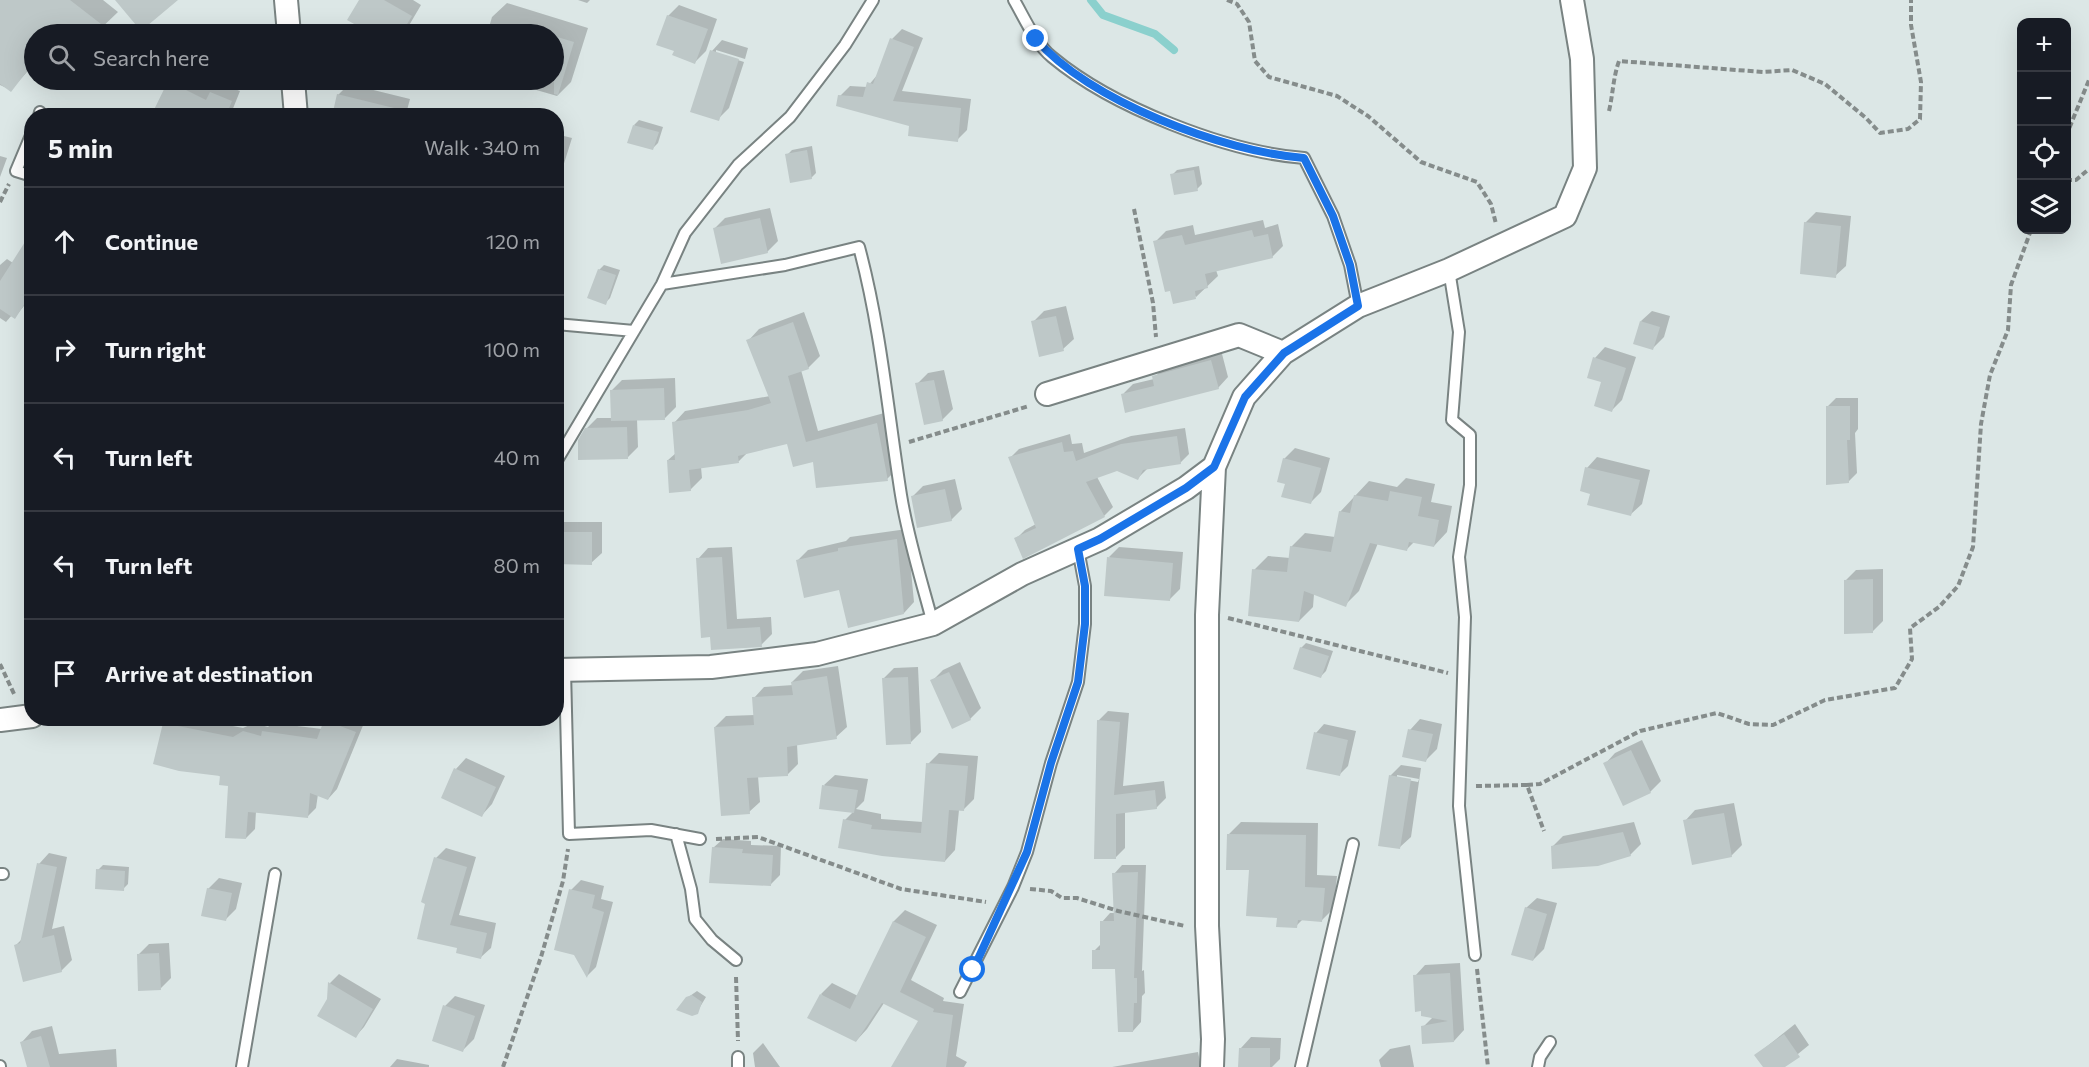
<!DOCTYPE html>
<html lang="en">
<head>
<meta charset="utf-8">
<style>
  body { margin:0; font-family:Commissioner,sans-serif; background:#20242c; color:#f1f3f6 }
  .controls { position:absolute; right:18px; top:18px; display:grid; overflow:hidden; border-radius:12px; box-shadow:0 6px 24px #0002 }
  .controls button { width:54px; height:54px; display:grid; place-items:center; padding:0; border:0; border-bottom:2px solid #363941; background:#171b24; color:#f1f3f6; font:30px sans-serif }
  .stop { position:absolute; width:18px; height:18px; margin:-14px; border:4px solid #1a73e8; border-radius:50%; background:#fff }
  .stop.end { background:#1a73e8; border-color:#fff; box-shadow:0 2px 6px #0008 }
  .list { margin:0; padding:0; list-style:none }
  h2 { display:flex; justify-content:space-between; align-items:center; height:78px; margin:0; padding:0 24px; font-size:26px }
  h2 small { font-size:20px; font-weight:400; color:#9ea1a6 }
  .list li { display:grid; grid-template-columns:39px 1fr auto; gap:18px; align-items:center; box-sizing:border-box; height:108px; padding:0 24px; border-top:2px solid #363941 }
  .list b { display:block; font-size:22px; white-space:nowrap }
  .list em { font-size:20px; font-style:normal; color:#9ea1a6 }
  .icon { flex:none; width:33px; height:33px; fill:none; stroke:currentColor; stroke-width:2; stroke-linecap:round; stroke-linejoin:round }
  .map { position:relative; flex:none; width:2089px; height:1067px; overflow:hidden }
  .search { position:absolute; background:#171b24; box-shadow:0 6px 24px #0002; left:24px; top:24px; width:540px; height:66px; display:flex; align-items:center; gap:15px; box-sizing:border-box; padding:0 21px; border-radius:33px; color:#9ea1a6; font-size:22px }
  .panel { position:absolute; background:#171b24; box-shadow:0 6px 24px #0002; left:24px; top:108px; width:540px; height:618px; border-radius:24px }
  .map>svg:first-child { display:block }
  .shadow { fill:#0003; fill-rule:evenodd }
  .lines { fill:none; stroke-linecap:round; stroke-linejoin:round }
  .stream { stroke:#8bd0cd; stroke-width:8 }
  .building { fill:#bec8c8 }
  .service-casing { stroke:#798382; stroke-width:14 }
  .minor-casing { stroke:#798382; stroke-width:26 }
  .path { stroke:#858c8b; stroke-width:4; stroke-dasharray:6 3; stroke-linecap:butt }
  .service { stroke:#fff; stroke-width:10 }
  .minor { stroke:#fff; stroke-width:22 }
  .route { stroke:#1a73e8; stroke-width:8 }
</style>
</head>
<body>
<div class="map">
<svg width="2089" height="1067" viewBox="0 0 2089 1067">
  <rect width="100%" height="100%" fill="#dce7e6"/>
  <path class="shadow" d="M0,0H103L118,12L95,34H34V40L0,12Z
    M361,0H413L421,5L404,34H367Z
    M578,0H590L587,3Z
    M507,3L588,28L571,82L557,96L502,80H554V34H487L492,17Z
    M679,5L717,19L706,51L695,62L676,50L668,16Z
    M0,28L34,43V64L11,90L0,85Z
    M902,29L923,38L902,91L971,99L967,130L957,140L840,96L850,86L867,87L879,73L892,39Z
    M722,40L748,48L745,59L716,50V53L744,62L729,108L718,119L712,51Z
    M172,80H193L214,90L220,83L240,91L230,116L153,114Z
    M349,84L410,99L406,114L353,116L338,95Z
    M639,120L663,127L658,143L653,148L634,125Z
    M556,134L572,138L556,189Z
    M812,146L816,173L811,178L787,155L792,150Z
    M0,156L7,158L0,177Z
    M1199,166L1202,184L1197,189L1172,175L1177,170Z
    M770,208L778,241L767,252L714,229L725,218Z
    M1816,212L1851,216L1846,266L1835,276L1805,223Z
    M1263,220L1265,228L1278,224L1283,246L1272,257L1216,270L1218,276L1196,297L1155,242L1166,231L1193,225L1195,235Z
    M32,240V296L15,317L12,315L6,322L0,318V265L7,259L13,263Z
    M604,265L620,270L610,298L605,303L599,270Z
    M1066,306L1074,339L1063,349L1033,322L1044,311Z
    M1652,311L1670,316L1664,337L1653,348L1641,321Z
    M804,312L820,356L808,368L801,370L818,431L888,412L898,468L887,479L815,460L788,442L748,452L739,461L701,467L702,478L690,490L668,460L676,453L674,423L685,411L770,396L748,341L759,329Z
    M1605,347L1636,357L1622,400L1612,410L1595,358Z
    M1221,350L1228,377L1218,388L1123,394L1133,384L1154,379L1164,366Z
    M944,370L953,409L942,420L917,384L928,373Z
    M675,378L676,407L665,418L637,419L638,447L627,458L586,429L597,418H612V390L622,380Z
    M1836,398H1858V429L1855,433L1857,473L1848,482L1827,407Z
    M1185,428L1189,454L1180,463L1147,469L1138,478L1117,469L1097,477L1113,507L1104,516L1016,539L1025,530L1036,524L1010,458L1019,449L1070,434L1072,444L1082,443L1084,453L1131,436Z
    M1295,448L1330,458L1321,492L1310,503L1286,483L1284,459Z
    M1597,457L1650,470L1642,504L1631,514L1592,493L1587,468Z
    M1406,478L1435,484L1431,502L1452,506L1447,532L1434,546L1414,542L1407,549L1378,543L1359,591L1345,605L1314,594L1313,607L1299,621L1254,570L1268,556L1290,558L1291,547L1305,533L1335,537L1340,512L1369,481L1397,487Z
    M955,479L962,509L951,520L912,497L923,486Z
    M559,522H602V553L591,563H556V524Z
    M907,529L914,602L904,613L840,588L797,561L808,550L846,541L850,537Z
    M732,547L737,619L771,617L772,634L761,645L711,636L698,559L708,548Z
    M1119,547L1183,552L1180,589L1169,600L1109,557Z
    M1883,569V621L1872,632L1846,580L1856,570Z
    M1306,643L1333,651L1326,671L1321,676L1301,648Z
    M960,662L981,708L970,719L932,681L943,670Z
    M838,666L847,727L836,737L797,744L798,764L787,775L758,776L760,802L749,812L715,727L726,716L755,715L754,698L764,687L793,685L792,682L803,671Z
    M918,667L921,732L911,742L884,678L894,668Z
    M1108,711L1129,713L1123,786L1164,781L1166,798L1156,808L1125,811V848L1115,858L1098,721Z
    M170,718H192L243,728L254,723L268,727L272,723L322,729L328,718H352L364,723L337,789L328,799L318,794L316,808L307,817L256,811L255,829L246,838L229,785L164,724Z
    M1420,719L1442,724L1437,749L1426,760L1410,730Z
    M1324,724L1356,731L1348,766L1339,775L1316,733Z
    M1642,740L1661,781L1650,792L1605,764L1615,753Z
    M939,753L978,756L974,799L963,810H959L955,850L945,861L845,820L853,812L824,785L835,775L868,779L864,801L856,809L881,814V819L923,822L928,764Z
    M466,758L505,776L492,804L482,815L443,797L456,769Z
    M1401,765L1421,768L1411,837L1400,847L1390,776ZM1397,775L1419,779L1418,782L1397,778Z
    M1734,803L1742,845L1731,856L1685,821L1695,810Z
    M1241,822L1318,823L1317,875L1337,876L1334,908L1322,920L1303,919L1296,926L1279,917L1228,835Z
    M1634,822L1641,844L1630,855L1552,847L1563,836Z
    M723,839L751,841V845L781,846L780,875L771,884L713,848Z
    M446,848L476,857L459,915L496,923L491,948L481,957L459,947L427,903L436,858Z
    M49,853L67,857L52,929L64,926L72,960L61,971L16,945L23,938L39,864Z
    M103,865L129,867L128,884L123,889L98,870Z
    M1122,865H1146L1142,971L1144,970L1145,993L1142,996L1141,1022L1133,1031L1116,968L1094,951L1102,943V922L1110,913H1115L1114,874Z
    M219,878L242,883L236,909L226,919L208,889Z
    M581,880L604,886L601,899L613,902L596,967L587,976L571,890Z
    M1537,898L1557,903L1544,949L1533,960L1526,908Z
    M905,910L937,925L911,980L944,998L943,1001L964,1004L956,1056L967,1062L964,1067H893L920,1020L884,1003L867,1029L856,1041L821,994L832,983L858,996L894,921Z
    M169,943L171,978L160,989L138,955L149,944Z
    M1460,963L1464,1030L1454,1041L1423,1027L1433,1017L1415,976L1425,965Z
    M339,974L381,999L364,1027L356,1036L329,999L330,983Z
    M697,991L706,997L697,1012L687,998Z
    M455,996L485,1005L474,1039L463,1050L445,1006Z
    M1795,1024L1809,1045L1782,1067H1764L1756,1055Z
    M52,1026L59,1054L116,1049L117,1067H29L22,1042L32,1031Z
    M1251,1037L1281,1038L1280,1059L1272,1067H1240L1241,1048Z
    M763,1043L780,1067H755L753,1053Z
    M1410,1045L1414,1067H1381L1379,1060L1390,1049Z
    M1198,1052L1201,1067H1112Z
    M397,1059L429,1065V1067H390Z"/>
  <g class="lines">
    <path class="stream" d="M1091,0L1103,15L1155,34L1174,50"/>
  </g>
  <path class="building" d="M0,0H70L114,34H34V62L11,92L0,84Z
    M115,0H178L141,31Z
    M359,0H384L412,16L401,34H372L347,20Z
    M667,15L708,29L695,64L672,55L674,51L656,45Z
    M554,36L574,42L558,95L554,94Z
    M890,38L914,47L893,101L961,108L958,142L908,136L909,126L836,106L838,95L863,97L867,82L873,84Z
    M710,50L739,59L719,121L690,112Z
    M168,81L206,100L210,92L232,101L228,111L237,116H151Z
    M337,94L394,108L393,116H332Z
    M633,125L659,132L653,150L627,143Z
    M807,150L812,179L790,183L785,154Z
    M1194,170L1198,191L1174,195L1170,174Z
    M760,218L768,253L721,264L713,228Z
    M1804,222L1841,226L1836,278L1800,274Z
    M1252,230L1254,237L1268,234L1273,258L1205,274L1208,288L1195,291L1196,299L1173,304L1170,291L1165,292L1153,241L1182,235L1185,245Z
    M32,231V292L15,319L0,309V281Z
    M598,269L616,275L606,305L587,298Z
    M1056,316L1064,351L1039,357L1031,321Z
    M1640,321L1660,327L1653,350L1633,344Z
    M793,322L809,369L788,376L806,442L877,423L888,481L816,488L813,462L793,467L787,444L738,456L739,463L689,470L691,491L669,493L667,460H675L672,422L748,410L771,403L746,340Z
    M1593,357L1626,368L1612,412L1594,406L1601,382L1587,378Z
    M1211,360L1219,389L1125,413L1121,394L1154,386L1152,376Z
    M934,380L943,421L924,425L915,383Z
    M664,388L665,420L611,421L610,390Z
    M1826,406H1850V440H1847L1849,483L1826,485Z
    M627,427L628,459L578,460V440L585,428Z
    M1177,436L1181,464L1143,470L1138,480L1117,471L1086,482L1105,517L1023,559L1014,538L1036,528L1008,457L1062,442L1064,452L1073,451L1076,461L1121,444Z
    M1283,458L1321,468L1311,504L1281,497L1285,484L1277,482Z
    M1585,467L1640,480L1631,516L1587,505L1590,494L1580,491Z
    M945,489L952,521L917,528L911,496Z
    M1390,491L1422,497L1418,516L1439,520L1434,547L1409,542L1407,551L1370,543L1346,607L1304,591L1299,622L1248,616L1252,569L1287,572L1290,546L1331,552L1339,511L1350,513L1354,495L1388,501Z
    M556,532H592V565L556,564Z
    M897,539L904,614L848,628L839,590L804,598L796,560L838,551V548Z
    M722,557L727,629L760,627L762,647L711,650L710,637L701,638L696,558Z
    M1107,557L1173,563L1170,601L1104,596Z
    M1873,579V633L1844,634V580Z
    M1300,647L1329,656L1321,678L1293,669Z
    M949,672L971,720L952,729L930,680Z
    M827,676L837,739L787,747L788,776L747,778L750,814L721,816L714,727L754,725L752,697L793,695L791,682Z
    M908,677L911,744L886,745L882,678Z
    M324,720L356,732L328,800L310,793L308,818L248,812L246,839L225,838L228,786L219,785L220,776L179,771L153,764L163,723L233,737L243,731L261,736L262,731L317,739Z
    M1097,720L1120,722L1114,795L1155,790L1157,809L1116,814V859H1094Z
    M1408,729L1433,734L1426,762L1402,757Z
    M1314,732L1348,740L1340,776L1306,769Z
    M1631,750L1651,793L1623,806L1603,763Z
    M926,763L968,766L964,811L949,810L945,862L882,856L838,848L843,819L872,825L871,829L921,833Z
    M454,768L496,787L482,817L441,798Z
    M1389,775L1411,779L1400,849L1378,846Z
    M822,785L858,790L854,813L819,809Z
    M1724,813L1732,857L1692,865L1683,820Z
    M1623,832L1631,856L1598,866L1552,869L1551,846Z
    M1227,834L1306,835L1305,887L1325,888L1322,922L1298,920L1297,928L1276,927L1277,918L1246,916L1249,870H1226Z
    M712,847L743,849L742,853L773,855L771,886L709,883Z
    M434,857L467,867L450,925L487,933L481,959L456,953L457,948L417,939L425,904L421,902Z
    M37,863L57,867L42,938L54,935L62,972L23,982L14,945L20,943Z
    M96,869L125,871L124,891L95,889Z
    M1138,872L1134,978H1137V1003H1134L1133,1032H1118L1115,969H1092V950H1100V921H1114L1112,873Z
    M207,888L232,893L226,921L201,916Z
    M569,889L595,895L592,908L604,912L587,978L574,955L554,950Z
    M1525,907L1547,914L1533,961L1511,955Z
    M893,921L926,937L900,992L934,1009L933,1012L953,1015L946,1067H891L918,1021L882,1003L856,1042L807,1018L820,994L850,1009Z
    M159,953L161,990L138,991L137,954Z
    M1450,973L1454,1042L1422,1044L1421,1026L1448,1021L1421,1016V1011L1415,1012L1413,975Z
    M328,982L373,1009L356,1038L317,1016L327,999Z
    M692,995L702,1002L698,1014L692,1016L676,1010L686,997Z
    M443,1005L475,1016L463,1052L432,1041Z
    M1784,1034L1800,1057L1785,1067H1763L1754,1055Z
    M41,1036L50,1067H27L20,1042Z
    M1239,1048H1270V1067H1238Z"/>
  <g class="lines">
    <defs>
      <path id="service" d="M1014,0C1025,19 1035,43 1052,57C1112,107 1226,152 1304,158L1333,216L1350,265L1358,306
        M39,116L40,112
        M32,133L16,171L32,176
        M1449,270L1459,332L1452,420L1470,435V485L1459,557L1465,617L1459,806L1475,955
        M662,284L785,265L859,247C881,329 888,413 901,495C908,539 922,582 933,624
        M556,324L634,331
        M556,462L662,284L685,233L738,165L790,117L845,45L873,0
        M565,670L569,834L651,830L700,839
        M676,834L691,889L695,919L712,940L736,960
        M0,874H3
        M960,992L1013,887L1027,852L1051,763L1078,682L1085,624V586L1078,549
        M0,1066V1067
        M242,1067L275,874
        M738,1067V1057
        M1301,1067L1353,844
        M1538,1067L1540,1057L1550,1042"/>
      <path id="minor" d="M286,0L289,34
        M293,80L296,116
        M1047,394L1239,335L1283,353
        M556,670L711,667L817,654L933,624L1022,574L1100,539L1186,488L1214,467
        M0,720L32,716
        M1212,1067L1213,1039L1207,926V615L1214,467L1244,397L1283,353L1358,306L1449,270L1565,216L1585,168L1582,59L1572,0"/>
    </defs>
    <use href="#service" class="service-casing"/>
    <use href="#minor" class="minor-casing"/>
    <path class="path" d="M1227,0L1237,4L1249,22L1255,61L1269,77L1337,96L1368,116L1421,162L1477,182L1491,204L1496,224
      M1609,111C1613,94 1613,78 1619,61L1763,72L1792,70L1825,84L1866,118L1880,133L1908,129L1920,119L1921,82L1911,25V0
      M2066,136L2089,80
      M2066,180H2076L2089,169
      M0,202L9,184
      M1134,209L1153,303L1156,337
      M909,442L1029,406
      M1228,618L1448,673
      M0,664L15,696
      M1527,785L1540,784L1640,731L1717,713L1749,724L1773,725L1825,700L1895,688L1912,659L1910,628L1939,607L1958,586L1973,547L1981,424L1990,375L2008,330L2011,285L2031,230
      M1476,786L1527,785L1544,831
      M716,839L758,837L901,889L986,902
      M1030,889L1051,891L1062,898H1077L1118,911L1185,926
      M1477,969L1488,1067
      M736,977L738,1041
      M503,1067L541,957L563,881L568,849"/>
    <use href="#service" class="service"/>
    <use href="#minor" class="minor"/>
  </g>
  <g class="lines">
    <path class="route" d="M973,970L1027,852L1051,763L1078,682L1085,624V586L1078,549L1100,539L1186,488L1214,467L1245,397L1284,353L1358,306L1350,265L1333,216L1304,158C1224,152 1088,101 1036,39"/>
  </g>
</svg>
<div class="controls">
<button>+</button>
<button>−</button>
<button><svg class="icon" aria-label="locate" viewBox="0 0 24 24"><circle cx="12" cy="12" r="6"/><path d="M12 2v4M12 18v4M2 12h4M18 12h4"/></svg></button>
<button><svg class="icon" aria-label="layers" viewBox="0 0 24 24"><path d="M12 4l9 5-9 5-9-5zM3 14l9 5 9-5"/></svg></button>
</div>
<div class="stop" style="left:973px;top:970px"></div>
<div class="stop end" style="left:1036px;top:39px"></div>
<div class="search"><svg class="icon" aria-label="search" viewBox="0 0 24 24"><circle cx="10" cy="10" r="6"/><path d="M15 15l6 6"/></svg>Search here</div>
<section class="panel">
<h2>5 min<small>Walk · 340 m</small></h2>
<ul class="list">
<li><svg class="icon" aria-label="ahead" viewBox="0 0 24 24"><path d="M12 20V5M6 11l6-6 6 6"/></svg><div><b>Continue</b></div><em>120 m</em></li>
<li><svg class="icon" aria-label="right" viewBox="0 0 24 24"><path d="M7 20v-9h11M14 6l5 5-5 5"/></svg><div><b>Turn right</b></div><em>100 m</em></li>
<li><svg class="icon" aria-label="left" viewBox="0 0 24 24"><path d="M17 20v-9H6M10 6l-5 5 5 5"/></svg><div><b>Turn left</b></div><em>40 m</em></li>
<li><svg class="icon" aria-label="left" viewBox="0 0 24 24"><path d="M17 20v-9H6M10 6l-5 5 5 5"/></svg><div><b>Turn left</b></div><em>80 m</em></li>
<li><svg class="icon" aria-label="arrive" viewBox="0 0 24 24"><path d="M6 21V4h12l-3 4 3 4H6"/></svg><div><b>Arrive at destination</b></div></li>
</ul>
</section>
</div>
</body>
</html>
